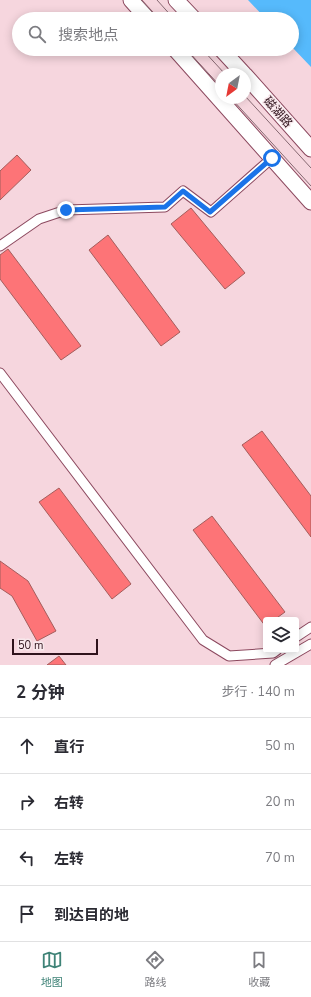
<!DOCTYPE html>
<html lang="zh">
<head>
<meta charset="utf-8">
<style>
  body { margin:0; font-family:"Nunito Sans","Noto Sans SC",sans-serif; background:#f7f7f7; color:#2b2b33 }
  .controls { position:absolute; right:12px; bottom:12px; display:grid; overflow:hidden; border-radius:4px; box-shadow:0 2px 10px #0003 }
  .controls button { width:36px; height:36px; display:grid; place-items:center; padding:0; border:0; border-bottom:1px solid #e1e1e2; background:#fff; color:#2b2b33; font:20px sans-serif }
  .compass { position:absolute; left:215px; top:68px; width:36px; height:36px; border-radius:50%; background:#fff; box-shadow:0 2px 10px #0003; rotate:212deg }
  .scale { position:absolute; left:12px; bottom:10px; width:86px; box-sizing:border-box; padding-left:4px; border:2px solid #2f131c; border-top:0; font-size:11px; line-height:14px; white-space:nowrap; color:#2f131c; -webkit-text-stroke:3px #f8e8ec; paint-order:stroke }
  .stop { position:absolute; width:12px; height:12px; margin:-9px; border:3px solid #1a73e8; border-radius:50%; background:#fff }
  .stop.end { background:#1a73e8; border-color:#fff; box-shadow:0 1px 4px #0008 }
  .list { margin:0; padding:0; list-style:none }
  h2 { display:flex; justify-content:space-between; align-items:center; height:52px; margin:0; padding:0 16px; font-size:17px }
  h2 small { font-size:13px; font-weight:400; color:#7c7c81 }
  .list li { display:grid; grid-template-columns:26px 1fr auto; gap:12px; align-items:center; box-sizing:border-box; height:56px; padding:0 16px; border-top:1px solid #e1e1e2 }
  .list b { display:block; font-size:15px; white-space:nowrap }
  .list em { font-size:13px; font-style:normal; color:#7c7c81 }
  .icon { flex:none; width:22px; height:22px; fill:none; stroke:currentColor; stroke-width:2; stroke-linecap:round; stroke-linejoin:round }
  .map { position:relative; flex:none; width:311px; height:665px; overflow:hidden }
  .search { position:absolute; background:#fff; box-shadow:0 2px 10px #0003; left:12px; right:12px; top:12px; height:44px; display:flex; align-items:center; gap:10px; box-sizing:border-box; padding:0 14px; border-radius:22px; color:#7c7c81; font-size:15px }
  .sheet { height:276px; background:#fff }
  nav { display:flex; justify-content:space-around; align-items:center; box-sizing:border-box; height:56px; border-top:1px solid #e1e1e2; background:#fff; font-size:11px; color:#7c7c81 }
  nav a { display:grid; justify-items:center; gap:2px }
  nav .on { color:#3f8377 }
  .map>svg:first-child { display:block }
  .water { fill:#56bafc }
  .building { fill:#fd7477; stroke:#a45d5c }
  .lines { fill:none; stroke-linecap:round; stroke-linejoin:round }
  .minor-casing { stroke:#8c495f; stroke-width:11 }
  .primary-casing { stroke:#8c495f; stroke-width:17 }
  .minor { stroke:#fff; stroke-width:9 }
  .primary { stroke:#fff; stroke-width:15 }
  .tram { stroke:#876972; stroke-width:1 }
  .route { stroke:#1a73e8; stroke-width:5 }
  .labels { text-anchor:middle; stroke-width:3; stroke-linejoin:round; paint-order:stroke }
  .street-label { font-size:12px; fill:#2f131c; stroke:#f8e8ec }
</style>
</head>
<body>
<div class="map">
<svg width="311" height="665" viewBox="0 0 311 665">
  <rect width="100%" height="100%" fill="#f6d6de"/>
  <path class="water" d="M248,0H311V67L292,47V19H266Z"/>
  <path class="building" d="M17,155L31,170L0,200V171Z
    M191,208L245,273L225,289L171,224Z
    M108,235L180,332L161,346L89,250Z
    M8,249L81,346L61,360L0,279V255Z
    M262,431L311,496V537L242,445Z
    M59,488L131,584L112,599L39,502Z
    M212,516L285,612L274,620H266V627L193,530Z
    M0,561L28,581L56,631L37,641L12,596L0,588Z
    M59,656L66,665H47Z"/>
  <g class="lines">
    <defs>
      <path id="minor" d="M0,246L39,219L66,210L165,207L183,191L211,212L272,158
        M0,373L203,640L229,656L273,653L277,650
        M296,637L311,627
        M275,665L311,644"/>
      <path id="primary" d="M131,0L148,19
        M176,0L194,19
        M175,49L311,202
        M221,49L244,74
        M245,75L311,149"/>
    </defs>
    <use href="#minor" class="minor-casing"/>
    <use href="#primary" class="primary-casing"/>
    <use href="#minor" class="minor"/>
    <use href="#primary" class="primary"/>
    <path class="tram" d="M141,0L159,19
      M157,0L174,19
      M186,49L221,87
      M202,49L225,74
      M245,96L311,168
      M231,98L311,186"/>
  </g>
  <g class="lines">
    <path class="route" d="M66,210L165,207L183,191L210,212L272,158"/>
  </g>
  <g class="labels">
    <g class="street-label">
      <text transform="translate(278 112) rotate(48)" y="4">磁湖路</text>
    </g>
  </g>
</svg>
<div class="controls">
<button><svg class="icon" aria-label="layers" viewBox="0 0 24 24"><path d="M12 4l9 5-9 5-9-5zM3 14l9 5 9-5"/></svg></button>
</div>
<svg class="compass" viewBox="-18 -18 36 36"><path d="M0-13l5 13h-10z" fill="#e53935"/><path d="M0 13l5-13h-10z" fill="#7c7c81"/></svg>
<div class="scale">50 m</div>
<div class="stop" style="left:272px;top:158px"></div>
<div class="stop end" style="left:66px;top:210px"></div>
<div class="search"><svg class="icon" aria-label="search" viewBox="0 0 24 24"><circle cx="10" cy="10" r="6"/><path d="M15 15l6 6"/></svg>搜索地点</div>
</div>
<section class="sheet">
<h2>2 分钟<small>步行 · 140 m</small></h2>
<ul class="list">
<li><svg class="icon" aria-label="ahead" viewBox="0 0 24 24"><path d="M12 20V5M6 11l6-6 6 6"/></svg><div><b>直行</b></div><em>50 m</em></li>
<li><svg class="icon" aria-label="right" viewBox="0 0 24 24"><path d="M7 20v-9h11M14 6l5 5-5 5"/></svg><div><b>右转</b></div><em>20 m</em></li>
<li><svg class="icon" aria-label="left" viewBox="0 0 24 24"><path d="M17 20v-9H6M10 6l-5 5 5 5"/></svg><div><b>左转</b></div><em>70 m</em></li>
<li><svg class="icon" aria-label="arrive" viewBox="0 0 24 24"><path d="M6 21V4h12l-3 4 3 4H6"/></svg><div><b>到达目的地</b></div></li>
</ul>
</section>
<nav>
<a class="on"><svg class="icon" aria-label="map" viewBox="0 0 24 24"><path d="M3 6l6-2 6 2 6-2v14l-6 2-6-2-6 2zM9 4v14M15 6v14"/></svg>地图</a>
<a><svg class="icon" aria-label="directions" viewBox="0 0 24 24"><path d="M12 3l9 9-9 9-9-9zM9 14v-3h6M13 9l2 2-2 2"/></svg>路线</a>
<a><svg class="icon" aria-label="saved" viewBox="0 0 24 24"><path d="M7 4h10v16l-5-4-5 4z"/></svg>收藏</a>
</nav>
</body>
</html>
